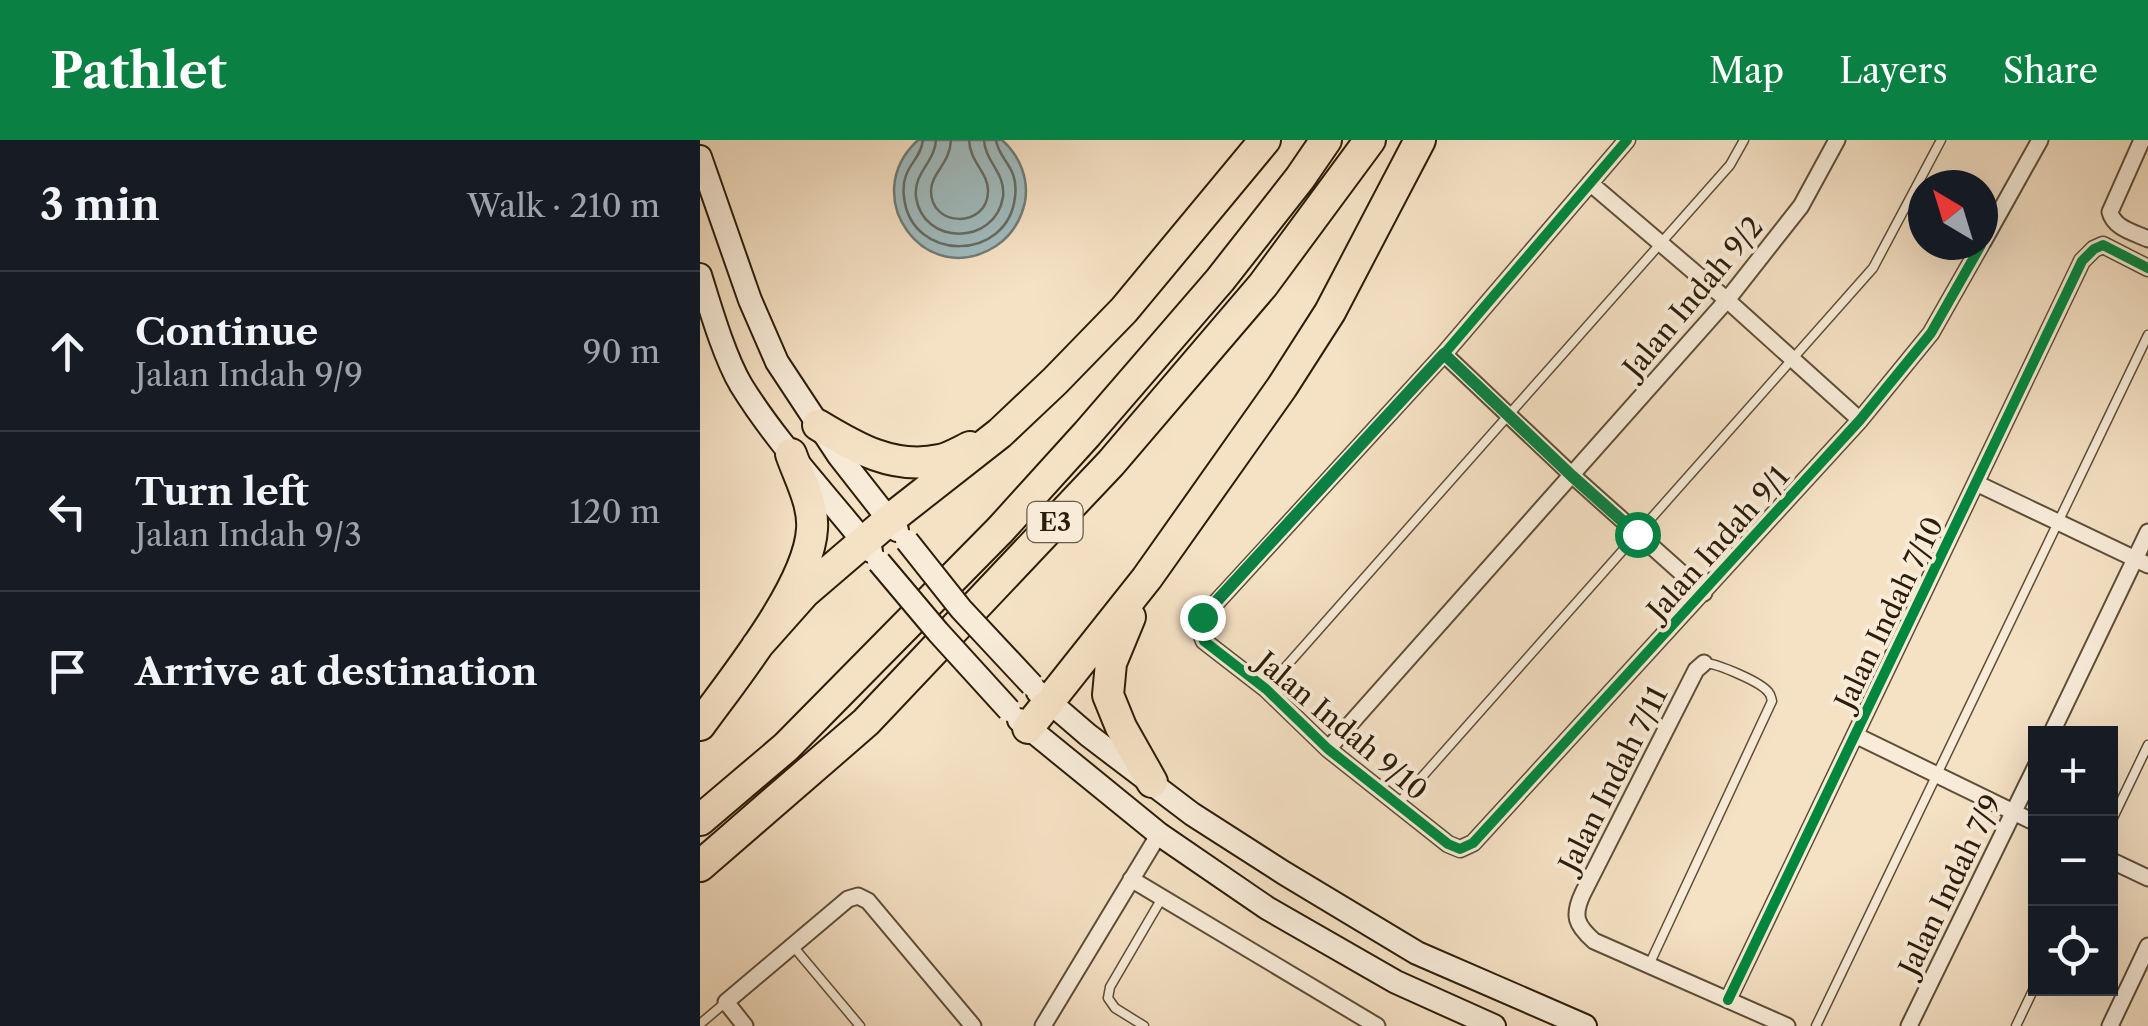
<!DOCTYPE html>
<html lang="en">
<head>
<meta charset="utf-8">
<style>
  body { margin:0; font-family:"Libre Caslon Text",serif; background:#20242c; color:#f1f3f6 }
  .controls { position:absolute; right:30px; bottom:30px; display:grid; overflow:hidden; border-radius:0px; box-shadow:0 10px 40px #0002 }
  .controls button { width:90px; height:90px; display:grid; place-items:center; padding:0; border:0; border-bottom:2px solid #363941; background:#171b24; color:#f1f3f6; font:50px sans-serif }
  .compass { position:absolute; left:1208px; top:30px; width:90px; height:90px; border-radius:50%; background:#171b24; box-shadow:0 10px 40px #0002; rotate:322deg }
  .stop { position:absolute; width:30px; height:30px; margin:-22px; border:8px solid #0b8043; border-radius:50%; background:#fff }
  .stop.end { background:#0b8043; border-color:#fff; box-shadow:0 2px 10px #0008 }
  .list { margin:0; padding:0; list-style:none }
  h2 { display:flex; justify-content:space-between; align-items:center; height:130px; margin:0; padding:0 40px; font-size:42px }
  h2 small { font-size:32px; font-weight:400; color:#9ea1a6 }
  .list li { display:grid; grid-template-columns:65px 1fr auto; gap:30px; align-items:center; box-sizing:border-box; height:160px; padding:0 40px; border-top:2px solid #363941 }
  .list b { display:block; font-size:38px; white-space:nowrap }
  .list p { margin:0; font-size:32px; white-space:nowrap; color:#9ea1a6 }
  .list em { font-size:32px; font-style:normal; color:#9ea1a6 }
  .icon { flex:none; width:55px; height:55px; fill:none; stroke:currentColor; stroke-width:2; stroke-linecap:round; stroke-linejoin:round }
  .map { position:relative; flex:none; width:1448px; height:886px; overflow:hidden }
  header { display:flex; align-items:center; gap:60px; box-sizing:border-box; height:140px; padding:0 50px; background:#0b8043; color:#fff }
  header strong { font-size:48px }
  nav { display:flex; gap:55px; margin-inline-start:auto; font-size:35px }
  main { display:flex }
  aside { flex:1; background:#171b24 }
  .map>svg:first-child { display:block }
  .water { fill:#a0bbbe; stroke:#727c76; stroke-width:2.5 }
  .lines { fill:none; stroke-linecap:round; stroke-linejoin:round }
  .shore { stroke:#666c64; stroke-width:2.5 }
  .service-casing { stroke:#5e4e38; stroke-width:11 }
  .minor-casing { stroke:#5e4e38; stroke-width:19 }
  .secondary-casing { stroke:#2c1d09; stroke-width:26 }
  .motorway-casing { stroke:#2c1d09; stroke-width:34 }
  .service { stroke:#f8ecd9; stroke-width:8 }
  .minor { stroke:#f8ecd9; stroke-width:15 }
  .secondary { stroke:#f8ecd9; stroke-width:22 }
  .motorway { stroke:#f5e1c4; stroke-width:30 }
  .secondary-bridge-casing { stroke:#2c1d09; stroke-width:26; stroke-linecap:butt }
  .secondary-bridge { stroke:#f8ecd9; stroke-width:22 }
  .cycleway-casing { stroke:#f8ecd9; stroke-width:16 }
  .cycleway { stroke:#00873e; stroke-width:10 }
  .route { stroke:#0b8043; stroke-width:12 }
  .labels { text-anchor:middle; stroke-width:8; stroke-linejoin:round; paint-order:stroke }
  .shield { fill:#f8ecd9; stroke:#695b47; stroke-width:2.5 }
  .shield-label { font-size:25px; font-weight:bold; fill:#2c1d09 }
  .street-label { font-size:28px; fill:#2c1d09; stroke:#f8ecd9 }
</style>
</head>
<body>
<header>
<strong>Pathlet</strong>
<nav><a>Map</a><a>Layers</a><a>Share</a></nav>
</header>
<main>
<aside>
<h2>3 min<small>Walk · 210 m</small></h2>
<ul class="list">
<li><svg class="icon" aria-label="ahead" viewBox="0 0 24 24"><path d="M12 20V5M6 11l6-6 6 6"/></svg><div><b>Continue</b><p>Jalan Indah 9/9</p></div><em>90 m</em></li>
<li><svg class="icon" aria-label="left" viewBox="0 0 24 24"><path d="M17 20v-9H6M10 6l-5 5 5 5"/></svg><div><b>Turn left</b><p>Jalan Indah 9/3</p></div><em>120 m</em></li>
<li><svg class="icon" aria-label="arrive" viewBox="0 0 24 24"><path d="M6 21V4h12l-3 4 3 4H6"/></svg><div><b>Arrive at destination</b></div></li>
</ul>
</aside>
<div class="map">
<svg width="1448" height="886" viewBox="0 0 1448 886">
  <rect width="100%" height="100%" fill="#f5e1c4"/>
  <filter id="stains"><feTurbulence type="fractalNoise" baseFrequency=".002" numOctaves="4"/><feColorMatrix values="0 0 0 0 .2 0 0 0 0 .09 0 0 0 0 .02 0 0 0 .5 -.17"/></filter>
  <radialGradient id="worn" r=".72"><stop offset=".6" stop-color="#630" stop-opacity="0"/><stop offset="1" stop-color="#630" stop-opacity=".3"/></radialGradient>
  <path class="water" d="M218,0H302C320,16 329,39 325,62C321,80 311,96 296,106C226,151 156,57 218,0Z"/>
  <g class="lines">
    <path class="shore" d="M223,0C221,21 200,27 204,57C211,123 308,122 315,57C319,26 299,21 296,0
      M236,0C235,22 213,33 216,57C223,106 295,106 303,57C306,33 285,22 284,0
      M251,0C250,24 231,33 231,51C231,88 287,88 288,52C289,33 270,23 269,0"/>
    <defs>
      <path id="service" d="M566,549L1030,25L1044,0
        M698,664L1173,128L1241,0
        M1410,684L1448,605
        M92,805L160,886
        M949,825L1072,561C1071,558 1071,555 1069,553C1062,542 1016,523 1004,523
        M0,884L26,862
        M444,886L415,868L408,858L410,847L462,758
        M1116,886L1448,195
        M1316,886L1336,844"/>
      <path id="minor" d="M927,0L744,214L503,477L500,491L504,501L566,549L628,609L748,704L760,709L773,703L1160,280L1231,193L1281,105
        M1442,0L1410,72C1414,88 1433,92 1448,99
        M890,43L1027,160L1160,280
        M1283,102L1340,0
        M744,214L873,336L1004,453
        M1276,343L1448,425
        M1004,523L996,530L883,753C872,776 876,785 894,801L1087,886
        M1351,594L1448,392
        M1155,595L1336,683
        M628,609L1027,160L1101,66L1137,0
        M1410,720L1448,738
        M431,739L677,886
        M1028,860L1382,121L1394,109L1403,105L1448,128
        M45,886L26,862L148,759L158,756L168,761L273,886
        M343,886L459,694
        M1209,886L1336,626
        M1410,886L1448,806"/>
      <path id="secondary" d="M0,17L50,160L77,222L139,316L197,390
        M0,135C10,167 24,216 41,245C78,305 128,356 171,411
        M338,552L388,595L492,674L584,733L717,813L885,886
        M319,580L459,694L567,768L696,842L794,886"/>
      <path id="motorway" d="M118,285C156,308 193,330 240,320C250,318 261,311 270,307
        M430,477L411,523L408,555L421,587L452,642
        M57,506L105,452L189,380L300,293L355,241L424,170L565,0
        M0,585C34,538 109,446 112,389C114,364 99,337 91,314
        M328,588L447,438L582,247L630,172L720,0
        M0,680L86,607L300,390L387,294L520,140L600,38L626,0
        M0,726L166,582L411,323L563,145L670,0"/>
    </defs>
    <use href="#service" class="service-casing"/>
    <use href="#minor" class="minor-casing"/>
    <use href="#secondary" class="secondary-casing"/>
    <use href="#motorway" class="motorway-casing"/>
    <use href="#service" class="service"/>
    <use href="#minor" class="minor"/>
    <use href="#secondary" class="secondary"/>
    <use href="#motorway" class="motorway"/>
    <defs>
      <path id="secondary-bridge" d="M207,401L261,469L332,545
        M179,422L238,492L309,570"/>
    </defs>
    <use href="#secondary-bridge" class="secondary-bridge-casing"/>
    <use href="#secondary-bridge" class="secondary-bridge"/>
    <defs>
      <path id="cycleway" d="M927,0L744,214L503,477L500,491L504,501L566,549L628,609L748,704L760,709L773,703L1160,280L1231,193L1281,105
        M1028,860L1382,121L1394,109L1403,105L1448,128"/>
    </defs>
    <use href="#cycleway" class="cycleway-casing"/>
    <use href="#cycleway" class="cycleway"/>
  </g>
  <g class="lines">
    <path class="route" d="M502,477L744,214L872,336L937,394"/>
  </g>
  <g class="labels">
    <rect class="shield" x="327.5" y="362" width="55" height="40" rx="8"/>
    <g class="shield-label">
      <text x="355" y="391">E3</text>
    </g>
    <g class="street-label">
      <text transform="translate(993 157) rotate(-50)" y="10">Jalan Indah 9/2</text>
      <text transform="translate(1018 403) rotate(-48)" y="10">Jalan Indah 9/1</text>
      <text transform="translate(1189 473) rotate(-64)" y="10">Jalan Indah 7/10</text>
      <text transform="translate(642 586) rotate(40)" y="10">Jalan Indah 9/10</text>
      <text transform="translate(913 639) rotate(-63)" y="10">Jalan Indah 7/11</text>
      <text transform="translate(1250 745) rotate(-64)" y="10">Jalan Indah 7/9</text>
    </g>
  </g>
  <rect width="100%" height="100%" filter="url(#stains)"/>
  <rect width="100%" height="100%" fill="url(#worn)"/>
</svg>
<div class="controls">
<button>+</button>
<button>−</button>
<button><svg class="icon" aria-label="locate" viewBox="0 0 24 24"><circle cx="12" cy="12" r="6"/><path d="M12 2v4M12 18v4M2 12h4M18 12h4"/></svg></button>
</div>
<svg class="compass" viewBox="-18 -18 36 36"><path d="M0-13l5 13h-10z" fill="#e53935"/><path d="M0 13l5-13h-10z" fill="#9ea1a6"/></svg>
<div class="stop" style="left:937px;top:394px"></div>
<div class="stop end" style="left:502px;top:477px"></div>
</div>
</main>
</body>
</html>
